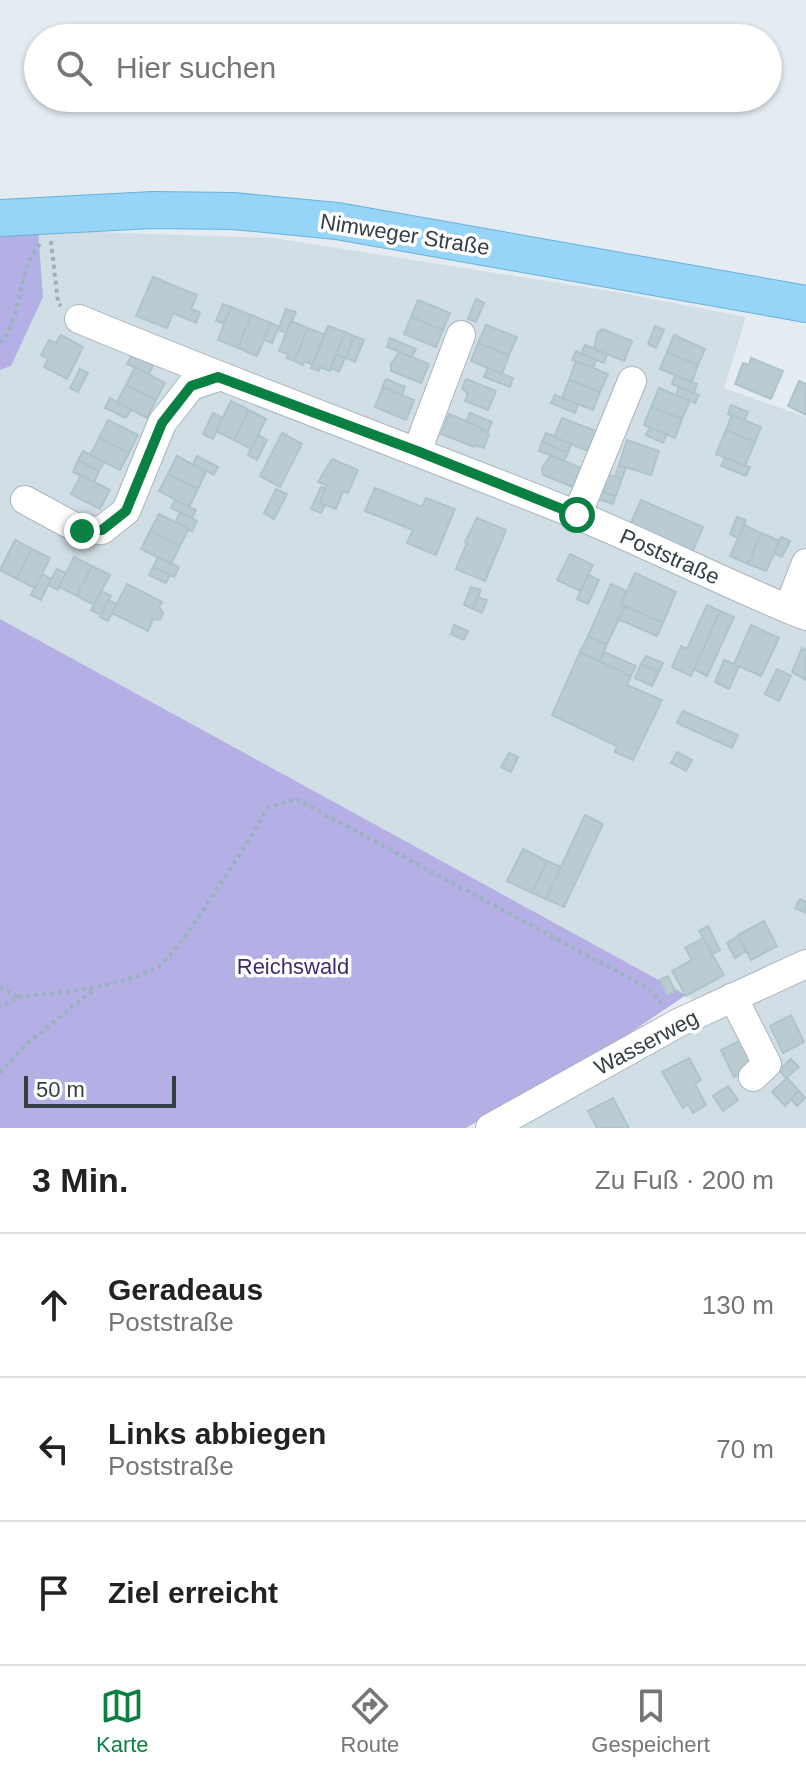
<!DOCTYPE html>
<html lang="de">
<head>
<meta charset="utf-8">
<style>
  body { margin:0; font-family:Arial,sans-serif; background:#f2f2f2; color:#222 }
  .scale { position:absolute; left:24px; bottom:20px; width:152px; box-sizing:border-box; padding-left:8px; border:4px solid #343f43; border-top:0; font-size:22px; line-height:28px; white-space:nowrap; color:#343f43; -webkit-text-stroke:6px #fff; paint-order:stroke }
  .stop { position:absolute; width:24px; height:24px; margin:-18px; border:6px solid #0b8043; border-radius:50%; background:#fff }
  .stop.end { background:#0b8043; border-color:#fff; box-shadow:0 2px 8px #0008 }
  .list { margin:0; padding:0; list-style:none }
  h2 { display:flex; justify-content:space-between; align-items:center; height:104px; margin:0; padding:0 32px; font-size:34px }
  h2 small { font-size:26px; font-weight:400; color:#767676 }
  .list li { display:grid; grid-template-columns:52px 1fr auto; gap:24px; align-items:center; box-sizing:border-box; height:144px; padding:0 32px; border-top:2px solid #e0e0e0 }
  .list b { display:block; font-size:30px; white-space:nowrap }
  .list p { margin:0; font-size:26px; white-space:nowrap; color:#767676 }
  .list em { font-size:26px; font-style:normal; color:#767676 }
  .icon { flex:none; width:44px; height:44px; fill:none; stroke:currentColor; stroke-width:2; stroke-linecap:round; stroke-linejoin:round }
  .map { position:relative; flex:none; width:806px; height:1128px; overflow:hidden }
  .search { position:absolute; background:#fff; box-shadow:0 2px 6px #0004; left:24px; right:24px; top:24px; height:88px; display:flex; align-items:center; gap:20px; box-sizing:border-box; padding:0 28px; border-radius:44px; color:#767676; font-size:30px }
  .sheet { height:536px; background:#fff }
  nav { display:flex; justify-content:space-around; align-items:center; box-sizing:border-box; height:112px; border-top:2px solid #e0e0e0; background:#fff; font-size:22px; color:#767676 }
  nav a { display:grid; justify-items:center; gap:4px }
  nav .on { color:#0b8043 }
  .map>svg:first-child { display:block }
  .residential { fill:#d2dee5 }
  .green { fill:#b4afe4 }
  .building { fill:#baccd2; stroke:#aec4cc; stroke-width:2 }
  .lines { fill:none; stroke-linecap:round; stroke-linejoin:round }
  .minor-casing { stroke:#a7b5bc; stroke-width:30 }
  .major-casing { stroke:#67b2dc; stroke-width:38 }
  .path { stroke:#99b2bd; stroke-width:4; stroke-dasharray:4 4; stroke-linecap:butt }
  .minor { stroke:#fff; stroke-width:28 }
  .major { stroke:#96d4f8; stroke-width:36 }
  .route { stroke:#0b8043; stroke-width:10 }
  .labels { text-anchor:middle; stroke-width:7; stroke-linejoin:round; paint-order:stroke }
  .street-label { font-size:22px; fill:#343f43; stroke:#fff }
  .park-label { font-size:22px; fill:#3f2b71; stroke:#fff }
</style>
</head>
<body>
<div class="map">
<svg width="806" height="1128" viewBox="0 0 806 1128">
  <rect width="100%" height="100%" fill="#e4ecf1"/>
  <path class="residential" d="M38,230L274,238L616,292L746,317L724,388L806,417V1128H504L716,1012L0,619V370L11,366Z"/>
  <path class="green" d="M38,230L43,297L11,366L0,370V237Z
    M0,619L686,995L615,1043L466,1128H0Z"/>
  <path class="building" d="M153,277L197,295L191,309L200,312L196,323L173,313L167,328L136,316Z
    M476,299L484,303L476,322L468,319Z
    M418,300L450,313L443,330L411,317Z
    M223,304L231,307L224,324L216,321Z
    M231,307L251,315L238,348L218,340Z
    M286,309L296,312L286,333L278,330Z
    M251,315L271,323L257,356L238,348Z
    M411,317L443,330L436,347L404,334Z
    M291,321L308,328L294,361L287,358L288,354L279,351Z
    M271,323L279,327L272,343L264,340Z
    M486,325L517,337L509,355L478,343Z
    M328,326L345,332L330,371L320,367L319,371L311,368Z
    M655,326L664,330L656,348L648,344Z
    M308,328L325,335L311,368L312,364L304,361L303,365L294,361Z
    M602,329L632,341L624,361L594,349L597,334Z
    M345,332L354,336L346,358L336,354Z
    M61,335L83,347L67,379L44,367L48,359L41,355L49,340L56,343Z
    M674,335L705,349L698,365L667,352Z
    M354,336L364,340L355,362L346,358Z
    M390,338L416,349L412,357L387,347Z
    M478,343L509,355L502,374L471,361Z
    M585,345L607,354L604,363L581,354Z
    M576,351L596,360L593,368L572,360Z
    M399,352L429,364L421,383L391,371V364Z
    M667,352L698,365L692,382L660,369Z
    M336,354L345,358L339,372L331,368Z
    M132,355L153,365L149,374L127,364Z
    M751,358L783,371L771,399L735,384L743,363L749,365Z
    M576,361L608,374L600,392L569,380Z
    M135,367L165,383L156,400L126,385Z
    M488,368L513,378L510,387L484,377Z
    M80,369L88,373L78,392L70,388Z
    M675,375L697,384L694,393L672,384Z
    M386,379L405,387L402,395L382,388Z
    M466,379L496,391L488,410L465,401L468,394L462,388Z
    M569,380L600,392L593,410L562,398Z
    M799,381L806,384V415L788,406Z
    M126,385L156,400L147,418L117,402Z
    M383,387L414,400L406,420L375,407Z
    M679,387L699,395L695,403L676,395Z
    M659,388L690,401L682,419L651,407Z
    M555,395L578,404L575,413L551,403Z
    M110,398L131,410L126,418L105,408Z
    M231,401L249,410L234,440L216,431Z
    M731,405L748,412L745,420L728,414Z
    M651,407L682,419L675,438L644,425Z
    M249,410L266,419L251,449L234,440Z
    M213,413L223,418L213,439L203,434Z
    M470,413L492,422L488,431L466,421Z
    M449,414L482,428L481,430L489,434L484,448L475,445L474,447L441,434Z
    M732,415L761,427L755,442L726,430Z
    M562,418L596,431L588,451L554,437Z
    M108,420L138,435L129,453L99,438Z
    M650,427L667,434L663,443L646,435Z
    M726,430L755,442L745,466L716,454Z
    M282,433L302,444L280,487L260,476Z
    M546,433L571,444L568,453L542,442Z
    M258,435L267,440L257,460L248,455Z
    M99,438L129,453L120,470L90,455Z
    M627,440L659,451L651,475L619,465Z
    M542,442L568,453L564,461L539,451Z
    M83,451L104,462L99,471L78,460Z
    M551,455L581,468L573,487L543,475L542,468Z
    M177,456L206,472L198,489L168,474Z
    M197,456L218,467L214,475L193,464Z
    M725,458L750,467L746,476L721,466Z
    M332,459L358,470L348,493L343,491L336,509L320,503L327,485L318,482Z
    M78,460L99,471L94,482L73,472Z
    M619,465L626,467L622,479L615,477Z
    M168,474L198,489L189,507L159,491Z
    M607,474L622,479L616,496L600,491Z
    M81,475L110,490L100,509L71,494Z
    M321,487L325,488L320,503L325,505L321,513L311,509Z
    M375,488L422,507L426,498L455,509L436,555L407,543L413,530L365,511Z
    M276,489L287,494L274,519L264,513Z
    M600,491L615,496L613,504L598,499Z
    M175,500L196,510L192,518L171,508Z
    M641,500L703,527L692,553L630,525Z
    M180,512L197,521L192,531L176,522Z
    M159,514L189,529L180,546L150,531Z
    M737,517L746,520L738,538L730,534Z
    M477,518L506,530L485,581L456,569L467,543L465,542Z
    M744,525L761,533L748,564L730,556Z
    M150,531L180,546L171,564L141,549Z
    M761,533L780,541L766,571L748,564Z
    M781,537L790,541L782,557L774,553Z
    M15,540L32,549L17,579L0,570Z
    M32,549L50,558L35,588L17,579Z
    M570,554L593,565L580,591L557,580Z
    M74,557L92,566L77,596L59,587Z
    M158,557L179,567L174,577L153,567Z
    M92,566L110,575L94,605L77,596Z
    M153,567L170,575L166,583L149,575Z
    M57,569L66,573L58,590L48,585Z
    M635,573L676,592L663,623L621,604Z
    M42,574L51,579L41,600L31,595Z
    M588,575L599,580L588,604L577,599Z
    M127,584L162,602L159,607L163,613L160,620L153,619L148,631L112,613Z
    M611,584L626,591L621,604L625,606L607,644L588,636Z
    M471,587L481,590L473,609L464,605Z
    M101,591L111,596L101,615L91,610Z
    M478,597L487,600L482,613L473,609Z
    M108,600L117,604L108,621L100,617Z
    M707,605L720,611L691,676L672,667L681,646L687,649Z
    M625,606L663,623L657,636L618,619Z
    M720,611L734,617L707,676L694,669Z
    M454,625L468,631L464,640L451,634Z
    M751,625L779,638L761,676L734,664Z
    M588,636L607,644L600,661L580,652Z
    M802,648L806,650V680L792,672Z
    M580,652L631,676L627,685L662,700L633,760L615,752L617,746L552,715Z
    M604,652L636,666L631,676L600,661Z
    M646,656L663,663L659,672L641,664Z
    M724,660L739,666L729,689L715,682Z
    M641,664L659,672L652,686L635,678Z
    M777,669L791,676L779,701L765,694Z
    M683,711L738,735L732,748L677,723Z
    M677,752L692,760L686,771L671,763Z
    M509,753L518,757L511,772L501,767Z
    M585,815L603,824L564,907L546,899Z
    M523,849L547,861L532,893L507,881Z
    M547,861L561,867L546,899L532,893Z
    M800,899L806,902V913L795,908Z
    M764,921L777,946L751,960L738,935Z
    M708,926L720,950L712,954L699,931Z
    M738,936L746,951L735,958L727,943Z
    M703,938L724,975L686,996L672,971L692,960L685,948Z
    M668,976L675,991L667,995L660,980Z
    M791,1015L804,1042L783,1053L770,1026Z
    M743,1039L756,1066L734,1077L721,1050Z
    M689,1058L701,1080L695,1084L706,1105L693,1113L688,1104L683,1108L662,1072Z
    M791,1059L799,1067L786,1078L779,1070Z
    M787,1078L799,1091L785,1106L772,1092Z
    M728,1086L738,1100L723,1111L713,1096Z
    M799,1091L805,1098L797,1106L791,1099Z
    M613,1098L624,1119L629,1128H597L588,1111Z"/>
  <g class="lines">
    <defs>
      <path id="minor" d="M79,319C242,387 408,447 572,513C651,545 727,585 806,616
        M417,451L461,335
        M25,500L82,531L102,530L126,511L162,423L191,386L218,377
        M577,515L632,381
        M788,609L806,563
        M733,997L767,1064L753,1077
        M490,1128L678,1023L806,964"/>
      <path id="major" d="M0,218L153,210L233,211L337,221L806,304"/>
    </defs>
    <use href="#minor" class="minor-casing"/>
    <use href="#major" class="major-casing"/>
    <path class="path" d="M51,241L58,303L61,306
      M0,343C24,315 16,271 40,244
      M0,987L18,997L0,1007
      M18,997C65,992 113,989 156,968C177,958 252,834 269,807L296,799L648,988L664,1006
      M0,1073L29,1042L92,991"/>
    <use href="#minor" class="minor"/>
    <use href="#major" class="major"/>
  </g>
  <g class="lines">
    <path class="route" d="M82,531L102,530L126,511L162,423L191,386L218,377L417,451L577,515"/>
  </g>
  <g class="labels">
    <g class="street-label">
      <text transform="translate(405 234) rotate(9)" y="8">Nimweger Straße</text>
      <text transform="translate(670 556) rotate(24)" y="8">Poststraße</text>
      <text transform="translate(646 1042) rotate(-28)" y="8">Wasserweg</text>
    </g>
    <g class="park-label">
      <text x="293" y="974">Reichswald</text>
    </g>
  </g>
</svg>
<div class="scale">50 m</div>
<div class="stop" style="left:577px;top:515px"></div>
<div class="stop end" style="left:82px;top:531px"></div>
<div class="search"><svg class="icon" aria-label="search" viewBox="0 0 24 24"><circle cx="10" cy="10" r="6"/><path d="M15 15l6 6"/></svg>Hier suchen</div>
</div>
<section class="sheet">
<h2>3 Min.<small>Zu Fuß · 200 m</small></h2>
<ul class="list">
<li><svg class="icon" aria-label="ahead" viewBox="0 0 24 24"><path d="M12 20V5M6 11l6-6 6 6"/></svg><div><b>Geradeaus</b><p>Poststraße</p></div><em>130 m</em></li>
<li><svg class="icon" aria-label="left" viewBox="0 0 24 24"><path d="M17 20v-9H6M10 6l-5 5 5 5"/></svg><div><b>Links abbiegen</b><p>Poststraße</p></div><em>70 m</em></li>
<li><svg class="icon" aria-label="arrive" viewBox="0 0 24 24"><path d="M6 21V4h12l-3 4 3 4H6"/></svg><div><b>Ziel erreicht</b></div></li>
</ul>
</section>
<nav>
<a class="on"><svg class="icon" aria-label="map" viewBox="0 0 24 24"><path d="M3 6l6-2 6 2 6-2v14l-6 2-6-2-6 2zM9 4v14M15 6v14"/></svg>Karte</a>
<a><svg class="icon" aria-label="directions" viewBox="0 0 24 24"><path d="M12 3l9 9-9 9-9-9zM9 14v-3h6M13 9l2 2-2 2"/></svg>Route</a>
<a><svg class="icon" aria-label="saved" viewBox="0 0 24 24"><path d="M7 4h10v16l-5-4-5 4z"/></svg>Gespeichert</a>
</nav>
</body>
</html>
